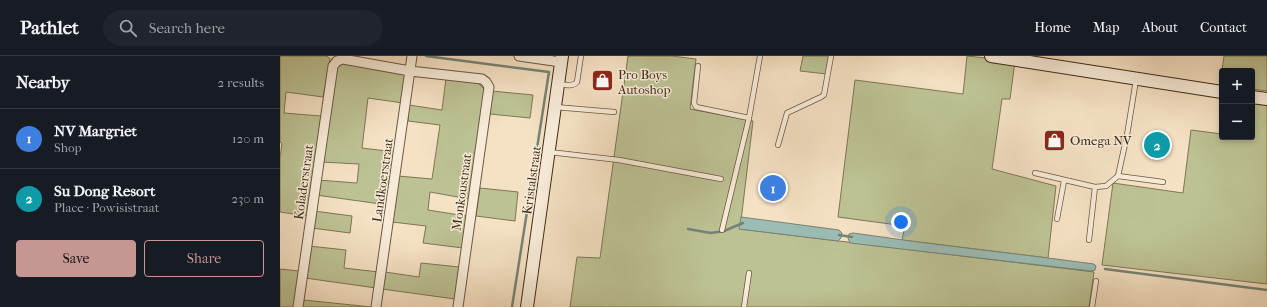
<!DOCTYPE html>
<html lang="en">
<head>
<meta charset="utf-8">
<style>
  body { margin:0; font-family:"IM FELL French Canon",serif; background:#20242c; color:#f1f3f6 }
  .controls { position:absolute; right:12px; top:12px; display:grid; overflow:hidden; border-radius:4px; box-shadow:0 2px 6px #0003 }
  .controls button { width:36px; height:36px; display:grid; place-items:center; padding:0; border:0; border-bottom:1px solid #363941; background:#171b24; color:#f1f3f6; font:20px sans-serif }
  .you { position:absolute; left:621px; top:166px; width:14px; height:14px; margin:-10px; border:3px solid #fff; border-radius:50%; background:#1a73e8; box-shadow:0 0 0 6px #1a73e833 }
  .badge { display:grid; place-items:center; width:26px; height:26px; border-radius:50%; background:#c59692; color:#fff; font-size:13px; font-weight:700 }
  .pin { position:absolute; translate:-50% -50%; border:2px solid #fff; box-shadow:0 1px 4px #0006 }
  .list { margin:0; padding:0; list-style:none }
  h2 { display:flex; justify-content:space-between; align-items:center; height:52px; margin:0; padding:0 16px; font-size:17px }
  h2 small { font-size:13px; font-weight:400; color:#9ea1a6 }
  .list li { display:grid; grid-template-columns:26px 1fr auto; gap:12px; align-items:center; box-sizing:border-box; height:60px; padding:0 16px; border-top:1px solid #363941 }
  .list b { display:block; font-size:15px; white-space:nowrap }
  .list p { margin:0; font-size:13px; white-space:nowrap; color:#9ea1a6 }
  .list em { font-size:13px; font-style:normal; color:#9ea1a6 }
  .actions { display:flex; gap:8px; padding:12px 16px }
  .actions a { flex:1; padding:9px 0; border:1px solid #c59692; border-radius:4px; text-align:center; font-size:14px; color:#c59692 }
  .actions .main { background:#c59692; color:#111 }
  .icon { flex:none; width:22px; height:22px; fill:none; stroke:currentColor; stroke-width:2; stroke-linecap:round; stroke-linejoin:round }
  .map { position:relative; flex:none; width:987px; height:251px; overflow:hidden }
  header { display:flex; align-items:center; gap:24px; box-sizing:border-box; height:56px; padding:0 20px; background:#171b24; border-bottom:1px solid #363941 }
  header strong { font-size:19px }
  nav { display:flex; gap:22px; margin-inline-start:auto; font-size:14px }
  .search { width:280px; height:36px; background:#20242c; display:flex; align-items:center; gap:10px; box-sizing:border-box; padding:0 14px; border-radius:22px; color:#9ea1a6; font-size:15px }
  main { display:flex }
  aside { flex:1; background:#171b24 }
  .map>svg:first-child { display:block }
  .green { fill:#bdc294; stroke:#7e7654 }
  .water { fill:#9cbdb6; stroke:#768376 }
  .lines { fill:none; stroke-linecap:round; stroke-linejoin:round }
  .stream { stroke:#768376; stroke-width:2.5 }
  .lane-casing { stroke:#6c5841; stroke-width:6 }
  .street-casing { stroke:#6c5841; stroke-width:11 }
  .secondary-casing { stroke:#3e2b15; stroke-width:14 }
  .lane { stroke:#f8ecd9; stroke-width:4.5 }
  .street { stroke:#f8ecd9; stroke-width:9 }
  .secondary { stroke:#f8ecd9; stroke-width:12 }
  .labels { text-anchor:middle; stroke-width:3; stroke-linejoin:round; paint-order:stroke }
  .poi-label { font-size:13px; fill:#3e2b15; stroke:#f8ecd9; text-anchor:start }
  .street-label { font-size:13px; fill:#3e2b15; stroke:#f8ecd9 }
</style>
</head>
<body>
<header>
<strong>Pathlet</strong>
<div class="search"><svg class="icon" aria-label="search" viewBox="0 0 24 24"><circle cx="10" cy="10" r="6"/><path d="M15 15l6 6"/></svg>Search here</div>
<nav><a>Home</a><a>Map</a><a>About</a><a>Contact</a></nav>
</header>
<main>
<aside>
<h2>Nearby<small>2 results</small></h2>
<ul class="list">
<li><span class="badge" style="background:#3f7fe0">1</span><div><b>NV Margriet</b><p>Shop</p></div><em>120 m</em></li>
<li><span class="badge" style="background:#0f9aa8">2</span><div><b>Su Dong Resort</b><p>Place · Powisistraat</p></div><em>230 m</em></li>
</ul>
<div class="actions"><a class="main">Save</a><a>Share</a></div>
</aside>
<div class="map">
<svg width="987" height="251" viewBox="0 0 987 251">
  <rect width="100%" height="100%" fill="#f5e1c4"/>
  <filter id="stains"><feTurbulence type="fractalNoise" baseFrequency=".005" numOctaves="4"/><feColorMatrix values="0 0 0 0 .2 0 0 0 0 .09 0 0 0 0 .02 0 0 0 .5 -.17"/></filter>
  <radialGradient id="worn" r=".72"><stop offset=".6" stop-color="#630" stop-opacity="0"/><stop offset="1" stop-color="#630" stop-opacity=".3"/></radialGradient>
  <path class="green" d="M0,0H47L50,3L43,41L6,36L4,57L41,60L27,160L0,156V102L2,87L0,86Z
    M348,0H392L416,3L410,53L473,65L460,173L814,216L809,251H290L297,201L320,202Z
    M523,0H551L547,18L520,15Z
    M687,0L735,5L730,43H722L712,113L776,130L768,202L622,184L625,170L558,161L575,24L683,38Z
    M944,0H987V35L972,33V15H942V28H940Z
    M64,8L120,16L125,19L123,47L88,42L82,92L115,96L108,149L36,139L38,124L77,127L79,108L41,106L57,9Z
    M166,22L198,27L205,34L189,143L150,136L148,154L186,160L183,192L143,187L146,170L112,166L118,120L152,123L160,69L128,65L129,49L162,54Z
    M212,35L253,39L250,62L210,58Z
    M972,41L987,44V228L822,209L833,127L903,137L911,74L942,78V81H972Z
    M200,132L238,136L235,165L196,160Z
    M34,155L72,160L70,177L32,172Z
    M29,190L66,194L64,212L99,216L96,232L25,222Z
    M141,207L179,211L175,243L102,233L105,216L139,221Z
    M0,213L19,215L14,251H0Z
    M23,244L92,251H22Z"/>
  <path class="water" d="M461,161L559,174L562,177L561,182L558,185L459,173Z
    M573,177C653,189 734,197 814,208L816,210L815,214L811,215L570,187L568,182L569,178Z"/>
  <g class="lines">
    <path class="stream" d="M146,0L269,16L232,251
      M408,173L431,177L444,175L463,167
      M559,179L572,181
      M825,213L987,234"/>
    <defs>
      <path id="lane" d="M418,10L414,47L416,51L469,62L480,0
        M279,28C285,29 293,31 297,26L301,0
        M275,51L334,56
        M498,89L507,57L541,41L544,39L551,0
        M269,96L339,104L441,123
        M755,117L815,131L826,130L838,120L847,79L856,24
        M838,120L883,126
        M777,163L784,125
        M442,174L469,62
        M809,184L815,131
        M464,251L469,217
        M812,251L816,225"/>
      <path id="street" d="M239,0L281,6
        M18,251L53,10L57,5L63,3L130,15L202,23L206,26L209,31L178,251
        M96,251L132,0"/>
      <path id="secondary" d="M711,0L942,36
        M972,41L987,43
        M247,251L282,0"/>
    </defs>
    <use href="#lane" class="lane-casing"/>
    <use href="#street" class="street-casing"/>
    <use href="#secondary" class="secondary-casing"/>
    <use href="#lane" class="lane"/>
    <use href="#street" class="street"/>
    <use href="#secondary" class="secondary"/>
  </g>
  <defs>
    <symbol id="shop-square" viewBox="-11 -11 22 22"><rect x="-9" y="-9" width="18" height="18" rx="4" fill="#8f2418" stroke="#f8ecd9"/><path d="M-5-2.5h2.3a2.7 3.5 0 0 1 5.4 0H5L5.5 6h-11ZM-1.5-2.5h3a1.5 2.3 0 0 0-3 0Z" fill="#fff"/></symbol>
  </defs>
  <g fill-rule="evenodd">
    <use href="#shop-square" x="310" y="12" width="25" height="25"/>
    <use href="#shop-square" x="762" y="72" width="25" height="25"/>
  </g>
  <g class="labels">
    <g class="poi-label">
      <text x="338" y="23">Pro Boys<tspan x="338" dy="15">Autoshop</tspan></text>
      <text x="790" y="89">Omega NV</text>
    </g>
    <g class="street-label">
      <text transform="translate(102 124) rotate(-82)" y="5">Landkoerstraat</text>
      <text transform="translate(251 124) rotate(-82)" y="5">Kristalstraat</text>
      <text transform="translate(23 126) rotate(-82)" y="5">Koladerstraat</text>
      <text transform="translate(181 136) rotate(-82)" y="5">Monkoustraat</text>
    </g>
  </g>
  <rect width="100%" height="100%" filter="url(#stains)"/>
  <rect width="100%" height="100%" fill="url(#worn)"/>
</svg>
<div class="controls">
<button>+</button>
<button>−</button>
</div>
<div class="you"></div>
<div class="pin badge" style="left:493px;top:132px;background:#3f7fe0">1</div>
<div class="pin badge" style="left:877px;top:89px;background:#0f9aa8">2</div>
</div>
</main>
</body>
</html>
